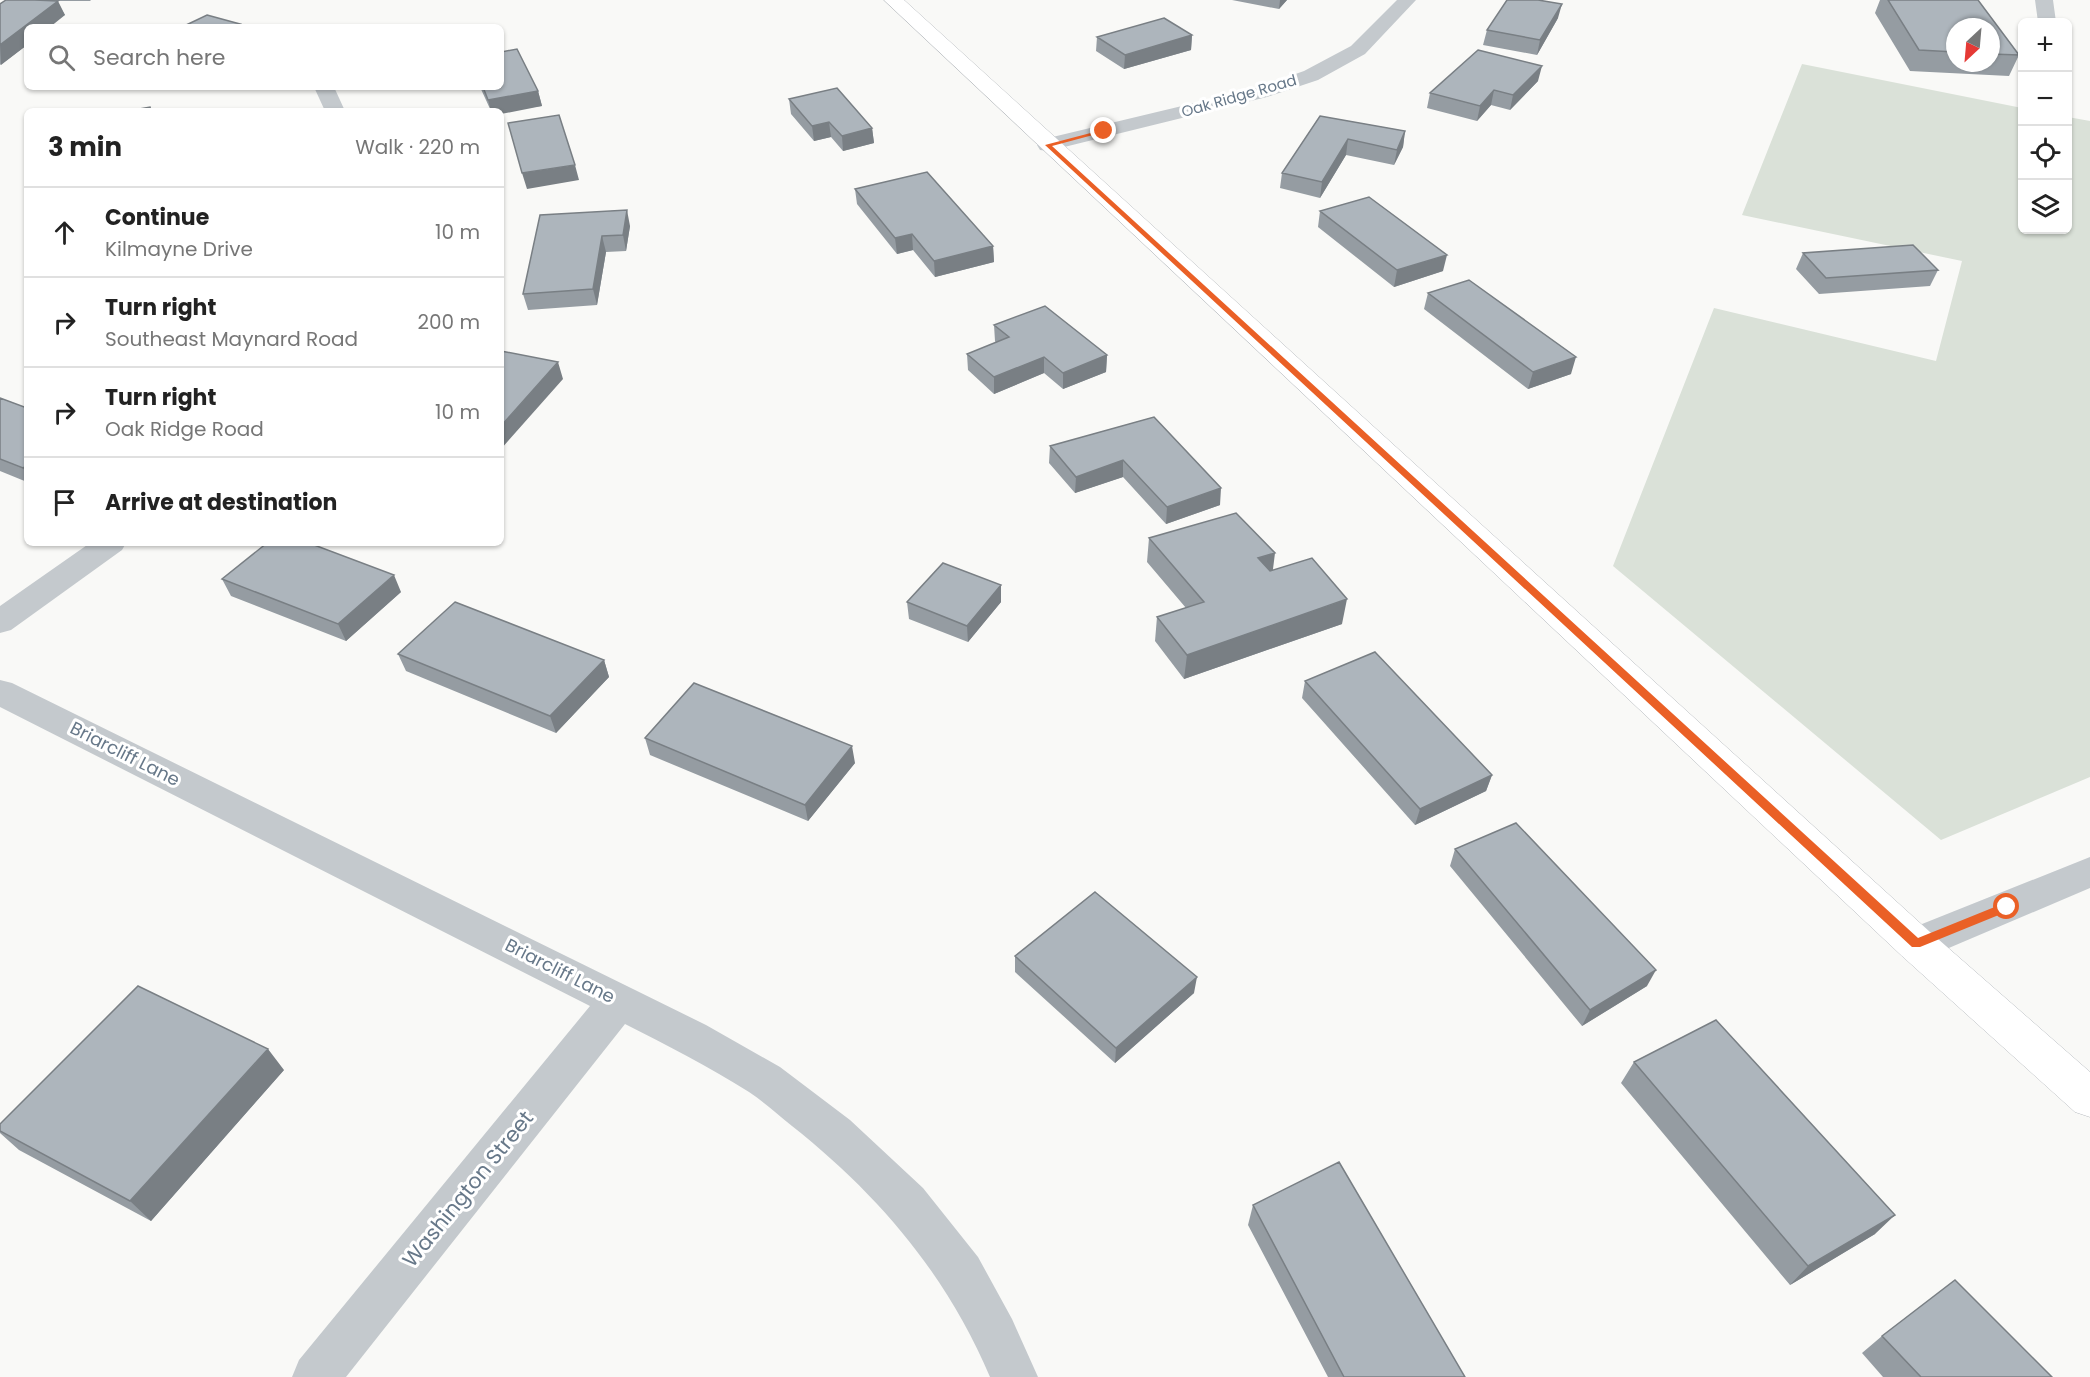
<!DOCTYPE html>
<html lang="en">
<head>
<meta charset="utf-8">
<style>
  body { margin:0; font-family:Poppins,sans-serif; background:#f2f2f2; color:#222 }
  .controls { position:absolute; right:18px; top:18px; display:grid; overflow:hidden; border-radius:9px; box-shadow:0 2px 4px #0004 }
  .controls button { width:54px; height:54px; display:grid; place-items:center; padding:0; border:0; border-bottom:2px solid #e0e0e0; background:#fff; color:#222; font:30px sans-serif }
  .compass { position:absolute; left:1946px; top:18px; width:54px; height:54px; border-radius:50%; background:#fff; box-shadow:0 2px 4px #0004; rotate:206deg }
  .stop { position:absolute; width:18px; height:18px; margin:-14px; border:4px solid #ea6026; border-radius:50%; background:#fff }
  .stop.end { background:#ea6026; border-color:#fff; box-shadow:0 2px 6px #0008 }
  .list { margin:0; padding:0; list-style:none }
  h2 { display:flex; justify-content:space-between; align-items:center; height:78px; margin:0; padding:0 24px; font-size:26px }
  h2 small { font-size:20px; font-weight:400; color:#767676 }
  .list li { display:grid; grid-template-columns:39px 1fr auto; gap:18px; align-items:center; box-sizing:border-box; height:90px; padding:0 24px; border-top:2px solid #e0e0e0 }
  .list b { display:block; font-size:22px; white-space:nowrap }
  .list p { margin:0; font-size:20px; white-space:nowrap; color:#767676 }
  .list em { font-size:20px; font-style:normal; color:#767676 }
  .icon { flex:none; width:33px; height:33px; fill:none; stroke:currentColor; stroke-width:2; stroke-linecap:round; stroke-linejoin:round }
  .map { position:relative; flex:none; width:2090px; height:1377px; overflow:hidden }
  .search { position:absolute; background:#fff; box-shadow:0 2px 4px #0004; left:24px; top:24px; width:480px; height:66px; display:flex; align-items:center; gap:15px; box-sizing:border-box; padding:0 21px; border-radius:9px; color:#767676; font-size:22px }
  .panel { position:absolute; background:#fff; box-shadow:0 2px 4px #0004; left:24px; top:108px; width:480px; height:438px; border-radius:9px }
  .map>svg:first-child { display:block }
  .green { fill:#dae1d8 }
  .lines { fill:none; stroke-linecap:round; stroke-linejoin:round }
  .major-casing { stroke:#b8bcc0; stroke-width:1 }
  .minor { fill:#c4c9cd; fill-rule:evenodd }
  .major { fill:#fff; fill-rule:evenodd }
  .wall { fill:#959ca2; fill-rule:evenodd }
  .shaded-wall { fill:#797f84 }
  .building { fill:#adb5bc; stroke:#797f84; stroke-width:1.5 }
  .route { fill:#ea6026 }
  .labels { text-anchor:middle; stroke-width:6; stroke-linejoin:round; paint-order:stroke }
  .far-street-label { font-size:15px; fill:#677889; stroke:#fff }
  .street-label { font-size:18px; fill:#677889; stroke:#fff }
  .near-street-label { font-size:21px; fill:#677889; stroke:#fff }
</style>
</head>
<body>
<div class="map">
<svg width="2090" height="1377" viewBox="0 0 2090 1377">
  <rect width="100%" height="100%" fill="#f9f9f7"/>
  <path class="green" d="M1802,64L2022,108V230H2068V117L2090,121V777L1941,840L1613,566L1714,308L1936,361L1962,261L1742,215Z"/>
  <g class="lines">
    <defs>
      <path id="major" d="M884,0H904L1930,932L2090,1072V1117L2075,1112L1902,956Z"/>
    </defs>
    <use href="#major" class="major-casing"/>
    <path class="minor" d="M1397,0H1416L1365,54L1318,80L1267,97L1048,151L1040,150L1037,145L1040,140L1253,89L1304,71L1351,46Z
      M2035,0H2053L2056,22H2038Z
      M314,87H334L345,111H325Z
      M90,543H126L122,550L11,630L0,633V606Z
      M0,680L12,683L633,989L706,1025L780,1067L850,1120L923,1188L978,1257L1012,1319L1038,1377H990C947,1275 878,1194 792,1126C778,1115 764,1102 749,1092C709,1067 667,1045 625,1024L346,1377H292L299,1360L590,1006L0,707Z
      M2090,857V888L1930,956L1916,960L1902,956L1897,944L1902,932Z"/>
    <use href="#major" class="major"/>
  </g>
  <path class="wall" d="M6,0H91L90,1H56L65,15L27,27V45L0,65V4Z
    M1232,0H1287L1279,9Z
    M1880,0H1978L2019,55L2009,76L1910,71L1875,13ZM1955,27H1991V63H1955Z
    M1558,18L1537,55L1483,45L1487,30Z
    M1192,35L1191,50L1124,69L1096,51L1097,37Z
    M1538,81L1510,110L1491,105L1477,121L1427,108L1430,93Z
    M480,87H501L538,91L542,106L501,111H491Z
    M789,99L872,128L874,143L843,151L831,137L814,141L791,114Z
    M1320,116L1405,131L1403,147L1394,165L1346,155L1320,198L1280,188L1282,173Z
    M855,189L993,246L994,262L935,277L913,250L897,254L857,204Z
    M1320,211L1443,271L1394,287L1318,227Z
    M540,215L630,226L626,251L606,252L597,305L528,310L523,294Z
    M1803,253L1938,270L1930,286L1819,294L1796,269Z
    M1428,293L1571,374L1528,389L1424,309Z
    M994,325L1107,355L1106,372L1063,389L1044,373L994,394L968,370L967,354L996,343L995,341Z
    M0,398L27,408V482L0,471Z
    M1154,417L1220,505L1166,524L1123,477L1075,493L1049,463L1050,446Z
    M1149,538L1273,570L1342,624L1184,679L1155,641L1157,617L1186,608L1147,562Z
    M222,579L401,592L346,641L231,596Z
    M1001,585V602L968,642L909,619L907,602Z
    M398,654L604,660L609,677L556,733L406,671Z
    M1305,681L1492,775L1486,791L1415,825L1302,698Z
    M645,738L855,763L808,821L650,755Z
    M1455,849L1647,986L1582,1026L1450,866Z
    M1015,956L1194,993L1115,1063L1015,972Z
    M1634,1062L1875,1234L1790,1285L1621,1083Z
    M284,1070L151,1221L19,1150L0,1133V1124Z
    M1253,1205L1465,1377H1328L1248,1225Z
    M1882,1336L2052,1377H1883L1862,1353Z"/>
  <path class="shaded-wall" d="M1280,0H1287L1279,9Z
    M58,1L65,15L50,27H27V45L1,65L0,45Z
    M1562,4L1558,18L1537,55L1540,40Z
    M1192,35L1191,50L1124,69L1125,55Z
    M1542,66L1538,81L1510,110L1513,95Z
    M1494,90L1491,105L1477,121L1480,106Z
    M538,91L542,106L501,114V111H491L488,100Z
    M829,122L831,137L814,141L812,126Z
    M872,128L874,143L843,151L842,136Z
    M1405,131L1403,147L1394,165L1397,150Z
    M1348,139L1346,155L1320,198L1322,182Z
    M575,165L579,180L527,189L522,173Z
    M627,210L630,226L626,251L623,235Z
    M912,234L913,250L897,254L895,238Z
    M602,236L606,252L597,305L593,289Z
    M993,246L994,262L935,277L934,261Z
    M1447,255L1443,271L1394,287L1397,270Z
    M1107,355L1106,372L1063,389V373Z
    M1044,357V373L994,394V377Z
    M1576,357L1571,374L1528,389L1533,372Z
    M558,362L563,379L501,449V426Z
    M1123,460V477L1075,493L1076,477Z
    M27,465V475L23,468Z
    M1221,488L1220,505L1166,524L1167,507Z
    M1275,553L1272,577L1258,558Z
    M394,575L401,592L346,641L338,624Z
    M1001,585V602L968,642L967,626Z
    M1347,599L1342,624L1184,679L1187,655Z
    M604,660L609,677L556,733L550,716Z
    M852,746L855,763L808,821L805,805Z
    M1492,775L1486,791L1415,825L1420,809Z
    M1656,970L1647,986L1582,1026L1590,1010Z
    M1197,977L1194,993L1115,1063L1116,1048Z
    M268,1049L284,1070L151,1221L130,1201Z
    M1895,1215L1875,1234L1790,1285L1808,1266Z"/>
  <path class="building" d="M6,0H35L58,1L0,45V4Z
    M1507,0H1538L1562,4L1540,40L1487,30Z
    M1888,0H1978L2019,55L1991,54V27H1955V52L1919,50Z
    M207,15L240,24L234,27H182Z
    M1164,18L1192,35L1125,55L1097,37Z
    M70,25H111L109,27H68Z
    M517,49L538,91L488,100L483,87H501V52Z
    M1478,50L1542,66L1513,95L1494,90L1480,106L1430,93Z
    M837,88L872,128L842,136L829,122L812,126L789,99Z
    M150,107L151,111H128Z
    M559,115L575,165L522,173L508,123Z
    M1320,116L1405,131L1397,150L1348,139L1322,182L1282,173Z
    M927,172L993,246L934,261L912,234L895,238L855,189Z
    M1369,197L1447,255L1397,270L1320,211Z
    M627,210L623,235L602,236L593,289L523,294L540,215Z
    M1913,245L1938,270L1826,278L1803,253Z
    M1469,280L1576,357L1533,372L1428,293Z
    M1045,306L1107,355L1063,373L1044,357L994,377L967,354L1009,337L994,325Z
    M501,351L558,362L501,426Z
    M0,398L27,408V465L23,468L0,459Z
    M1154,417L1221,488L1167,507L1123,460L1076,477L1050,446Z
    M1236,513L1275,553L1258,558L1270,571L1312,558L1347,599L1187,655L1157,617L1204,602L1149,538Z
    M267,543H309L394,575L338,624L222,579Z
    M943,563L1001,585L967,626L907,602Z
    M455,602L604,660L550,716L398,654Z
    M1375,652L1492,775L1420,809L1305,681Z
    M694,683L852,746L805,805L645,738Z
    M1516,823L1656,970L1590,1010L1455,849Z
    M1095,892L1197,977L1116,1048L1015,956Z
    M138,986L268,1049L130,1201L0,1131V1124Z
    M1716,1020L1895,1215L1808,1266L1634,1062Z
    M1339,1162L1465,1377H1344L1253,1205Z
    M1955,1280L2052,1377H1921L1882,1336Z"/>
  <path class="route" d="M1102,130L1108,131L1052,146L1918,938L2007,902L2013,907L2011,910L1920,947H1912L1045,145Z"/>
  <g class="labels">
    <g class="far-street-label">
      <text transform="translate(1239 96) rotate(-16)" y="5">Oak Ridge Road</text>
    </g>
    <g class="street-label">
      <text transform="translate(125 754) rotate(27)" y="6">Briarcliff Lane</text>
      <text transform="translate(560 971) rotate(27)" y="6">Briarcliff Lane</text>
    </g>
    <g class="near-street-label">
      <text transform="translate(468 1189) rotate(-51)" y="7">Washington Street</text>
    </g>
  </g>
</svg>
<div class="controls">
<button>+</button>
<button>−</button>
<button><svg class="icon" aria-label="locate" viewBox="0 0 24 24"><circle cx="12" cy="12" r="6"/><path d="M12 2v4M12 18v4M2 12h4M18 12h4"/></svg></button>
<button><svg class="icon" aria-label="layers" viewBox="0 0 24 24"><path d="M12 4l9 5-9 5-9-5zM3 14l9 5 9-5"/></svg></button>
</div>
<svg class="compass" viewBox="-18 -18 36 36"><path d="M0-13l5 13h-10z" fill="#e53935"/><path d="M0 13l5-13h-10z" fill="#767676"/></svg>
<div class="stop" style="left:2007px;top:907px"></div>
<div class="stop end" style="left:1104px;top:131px"></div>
<div class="search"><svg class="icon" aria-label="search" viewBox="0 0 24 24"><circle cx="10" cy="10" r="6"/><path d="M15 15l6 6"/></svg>Search here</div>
<section class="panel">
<h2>3 min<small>Walk · 220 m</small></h2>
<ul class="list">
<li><svg class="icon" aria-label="ahead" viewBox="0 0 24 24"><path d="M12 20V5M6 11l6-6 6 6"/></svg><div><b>Continue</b><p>Kilmayne Drive</p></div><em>10 m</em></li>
<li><svg class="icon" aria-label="right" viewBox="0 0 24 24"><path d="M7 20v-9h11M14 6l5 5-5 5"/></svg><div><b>Turn right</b><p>Southeast Maynard Road</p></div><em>200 m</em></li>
<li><svg class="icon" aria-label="right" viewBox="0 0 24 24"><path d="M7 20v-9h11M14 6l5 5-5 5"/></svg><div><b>Turn right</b><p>Oak Ridge Road</p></div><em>10 m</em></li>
<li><svg class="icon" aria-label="arrive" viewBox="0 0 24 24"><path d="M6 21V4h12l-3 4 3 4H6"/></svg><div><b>Arrive at destination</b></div></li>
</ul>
</section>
</div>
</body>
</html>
